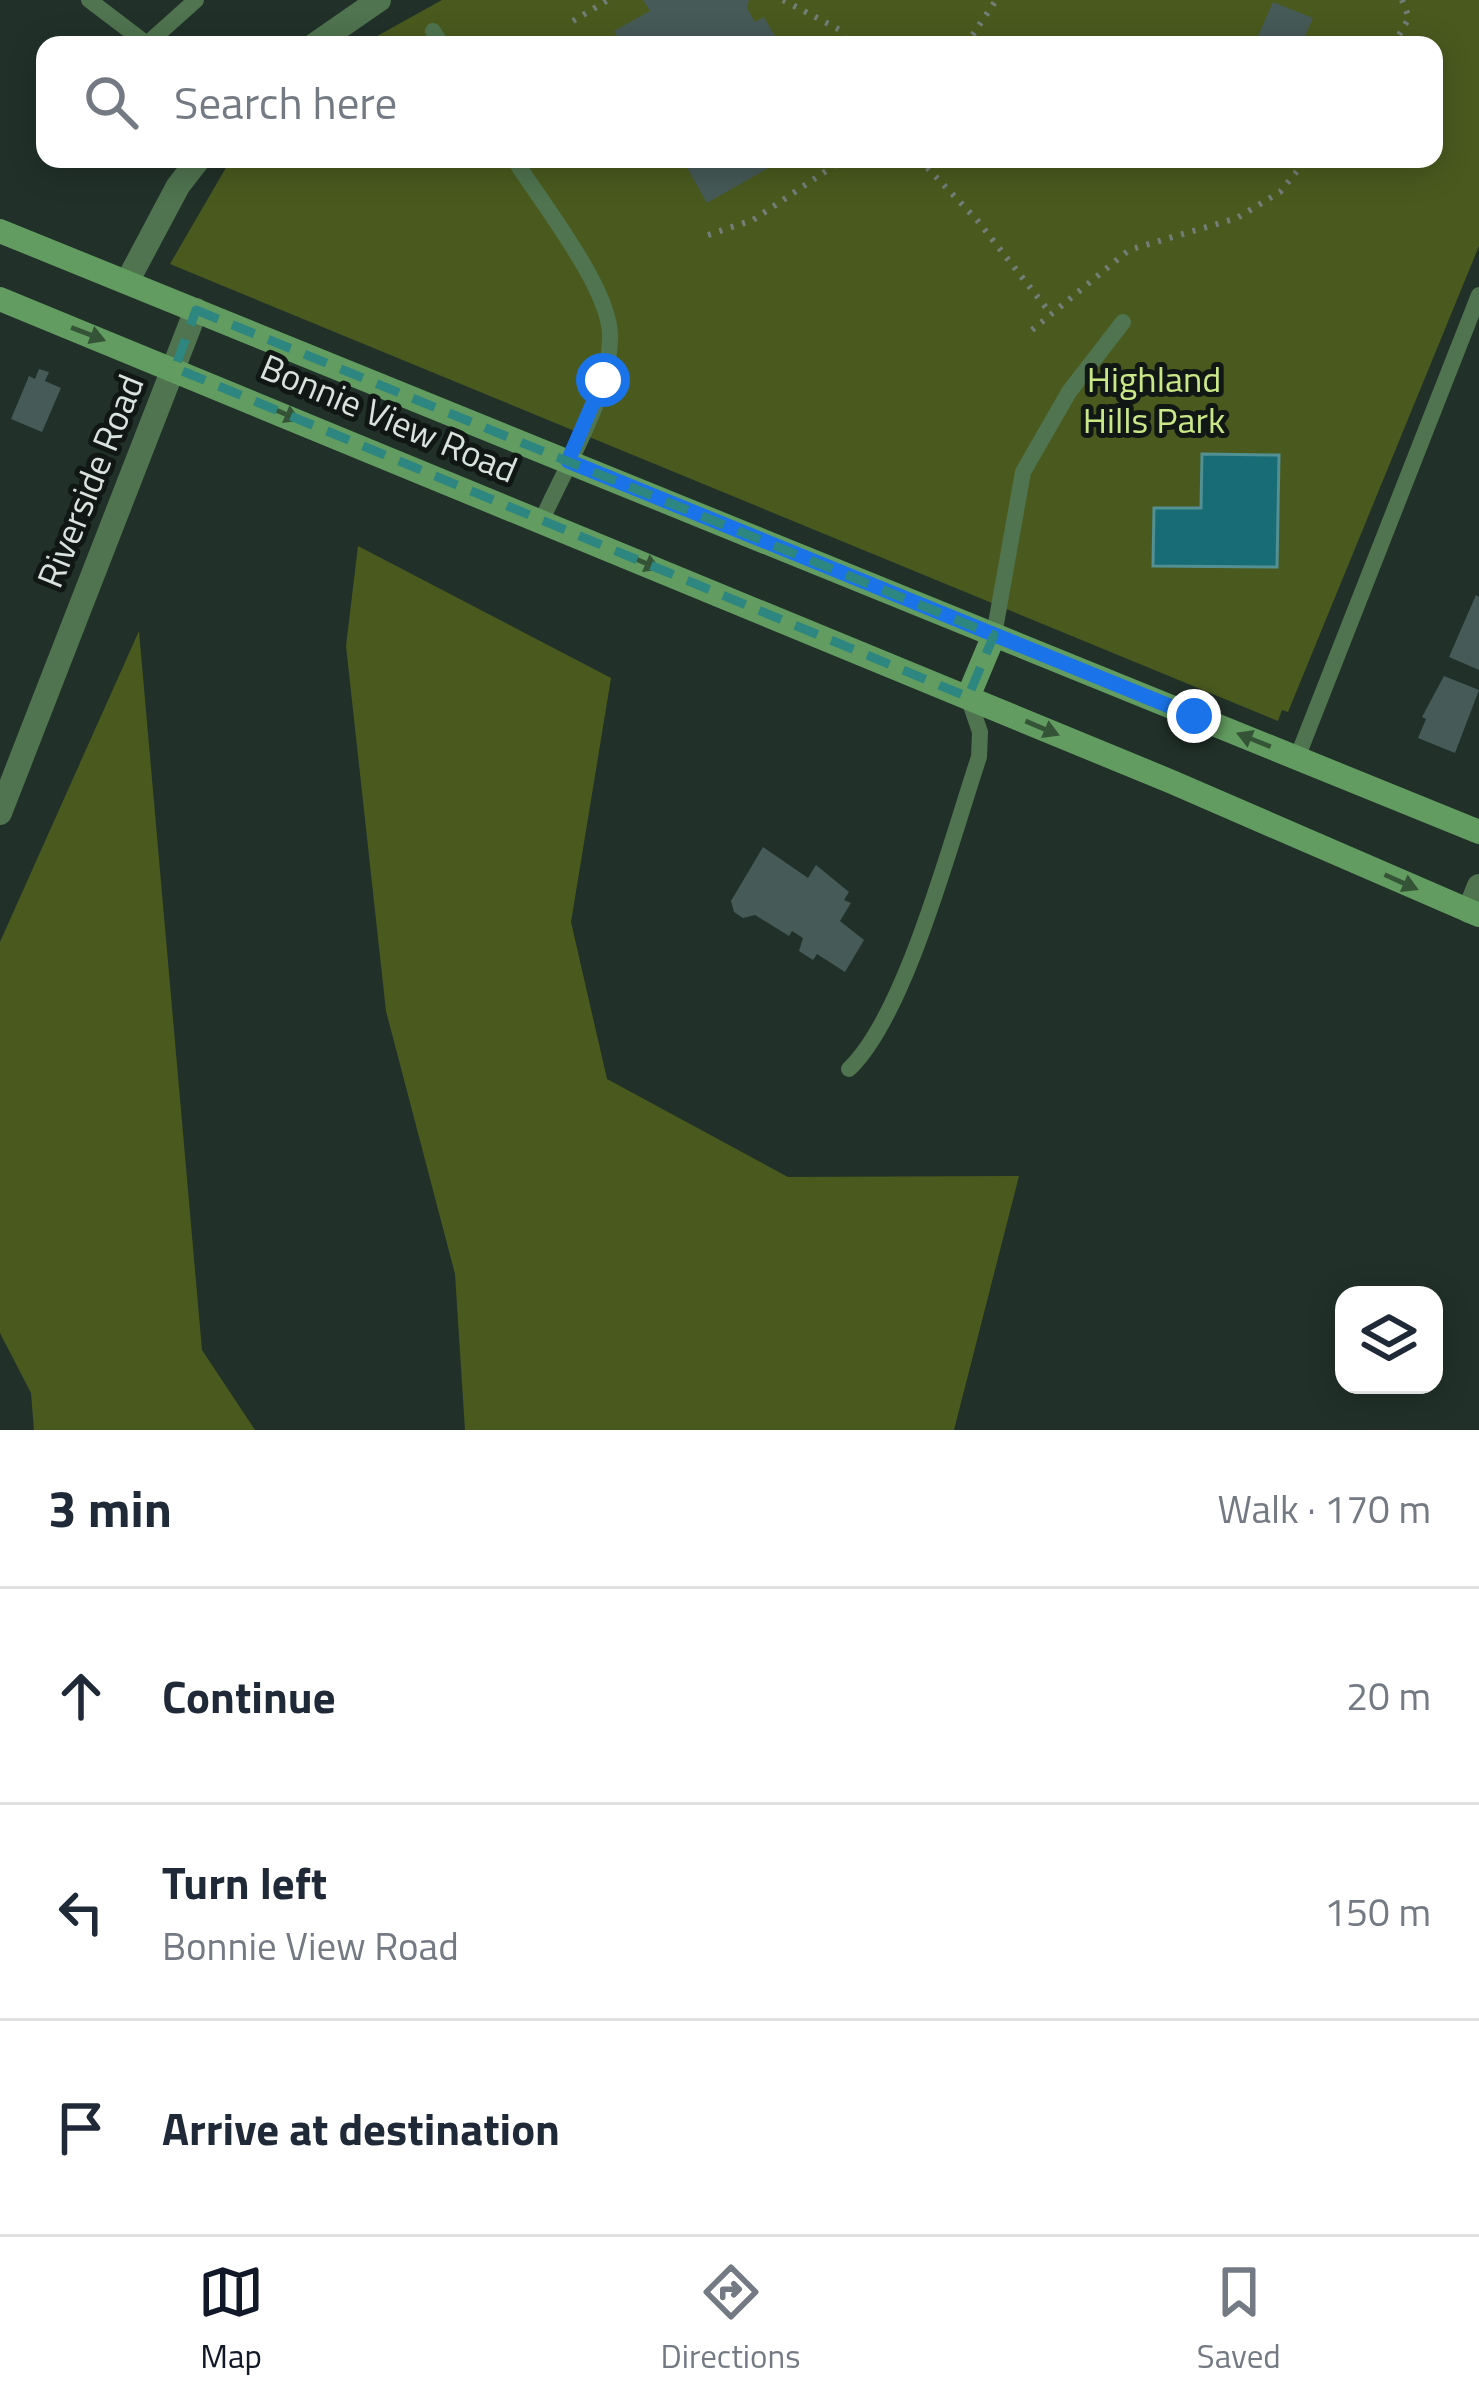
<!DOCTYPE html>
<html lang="en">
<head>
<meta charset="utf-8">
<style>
  body { margin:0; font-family:"Titillium Web",sans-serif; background:#f6f6f7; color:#1f2937 }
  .controls { position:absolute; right:36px; bottom:36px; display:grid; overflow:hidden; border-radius:24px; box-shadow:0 6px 30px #0003 }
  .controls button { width:108px; height:108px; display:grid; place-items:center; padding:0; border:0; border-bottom:3px solid #e0e1e3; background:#fff; color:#1f2937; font:60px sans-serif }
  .stop { position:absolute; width:36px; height:36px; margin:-27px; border:9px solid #1a73e8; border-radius:50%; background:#fff }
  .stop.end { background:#1a73e8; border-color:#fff; box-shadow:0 3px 12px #0008 }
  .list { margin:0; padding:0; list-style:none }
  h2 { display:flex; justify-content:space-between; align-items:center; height:156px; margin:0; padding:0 48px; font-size:51px }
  h2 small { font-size:39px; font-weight:400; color:#747a83 }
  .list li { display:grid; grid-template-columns:78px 1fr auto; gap:36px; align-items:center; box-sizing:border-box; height:216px; padding:0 48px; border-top:3px solid #e0e1e3 }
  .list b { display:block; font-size:45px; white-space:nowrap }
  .list p { margin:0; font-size:39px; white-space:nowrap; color:#747a83 }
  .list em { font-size:39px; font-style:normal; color:#747a83 }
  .icon { flex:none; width:66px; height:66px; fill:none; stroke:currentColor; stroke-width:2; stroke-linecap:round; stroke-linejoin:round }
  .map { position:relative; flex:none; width:1479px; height:1430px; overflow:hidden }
  .search { position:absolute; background:#fff; box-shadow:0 6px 30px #0003; left:36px; right:36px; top:36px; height:132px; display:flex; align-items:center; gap:30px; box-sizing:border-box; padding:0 42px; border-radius:24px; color:#747a83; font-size:45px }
  .sheet { height:804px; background:#fff }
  nav { display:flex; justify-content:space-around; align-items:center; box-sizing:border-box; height:168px; border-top:3px solid #e0e1e3; background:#fff; font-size:33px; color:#747a83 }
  nav a { display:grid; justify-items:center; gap:6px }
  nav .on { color:#111827 }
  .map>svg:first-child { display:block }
  .green { fill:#4a5a1e }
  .water { fill:#186c75; stroke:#529094; stroke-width:3 }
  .building { fill:#465a57 }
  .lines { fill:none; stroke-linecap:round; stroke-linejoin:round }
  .path { stroke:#727f78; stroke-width:6; stroke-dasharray:3 9; stroke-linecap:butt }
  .service { stroke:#50744f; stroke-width:16 }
  .minor { stroke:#50744f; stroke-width:24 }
  .secondary { stroke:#629c60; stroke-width:24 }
  .oneway { fill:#355336 }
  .route { stroke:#1a73e8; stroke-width:15 }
  .marked { fill:none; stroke:#2d867f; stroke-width:9; stroke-dasharray:24 15; stroke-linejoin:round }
  .labels { text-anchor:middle; stroke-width:10; stroke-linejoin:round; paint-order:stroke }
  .park-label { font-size:36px; fill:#cae787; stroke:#101714 }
  .street-label { font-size:36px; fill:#d9e3de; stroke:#101714 }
</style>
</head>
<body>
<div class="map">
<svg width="1479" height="1430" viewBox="0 0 1479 1430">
  <rect width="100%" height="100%" fill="#213129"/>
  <path class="green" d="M442,0H1479V246L1288,712L1282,710L1278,721L170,264L231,159H1434V45H361Z
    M358,546L611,678L571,922L607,1079L788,1177L1019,1176L954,1430H465L455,1274L386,1011L346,646Z
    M139,631L202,1350L255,1430H34L31,1393L0,1333V942Z"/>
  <path class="water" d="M1202,454L1279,455L1277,567L1153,566L1154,508H1201Z"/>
  <path class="building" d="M643,0H749L747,8L755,22L764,17L780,45H622L614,31L650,11Z
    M1273,2L1313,18L1301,45H1254Z
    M682,159H784L707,203Z
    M39,369L49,372L45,381L61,388L42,432L11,419L29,376L35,379Z
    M1476,595L1479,597V670L1449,657Z
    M1444,676L1479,690L1455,753L1418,738L1426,719L1422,717Z
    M763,847L808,878L816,865L849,892L844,900L851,903L840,921L864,940L845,972L817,954L813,960L799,951L803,938L792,931L789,936L755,915L743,918L734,912L731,901Z"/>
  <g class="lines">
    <path class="path" d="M783,0L840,30L848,45
      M573,21L608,0
      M966,45L996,0
      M1393,45L1409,18L1402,0
      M919,159L977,220L1051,314
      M708,235L753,220L844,159
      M1032,330L1129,250L1237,218L1280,192L1307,159"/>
    <path class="service" d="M89,0L147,44L196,0
      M433,31L442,45
      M514,159C540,201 612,290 610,338C609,399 566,465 542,520
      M994,635L1023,472L1069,392L1123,322
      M1297,758L1479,295
      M849,1069C906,1015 952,837 979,757L980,732L968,697"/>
    <path class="minor" d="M314,45L379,0
      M127,282L178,186L199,159
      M0,813L196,310
      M1469,911L1479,886"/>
    <path class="secondary" d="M0,231L1479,832
      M0,299L1172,782L1479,915
      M968,697L994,635"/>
  </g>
  <defs><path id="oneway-solid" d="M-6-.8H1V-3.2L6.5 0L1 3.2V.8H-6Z" transform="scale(3)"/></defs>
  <g class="oneway">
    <use href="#oneway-solid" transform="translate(88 334) rotate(21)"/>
    <use href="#oneway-solid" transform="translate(283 413) rotate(23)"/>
    <use href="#oneway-solid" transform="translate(643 562) rotate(23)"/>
    <use href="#oneway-solid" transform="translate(1042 728) rotate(23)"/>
    <use href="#oneway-solid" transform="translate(1254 740) rotate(-158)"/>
    <use href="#oneway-solid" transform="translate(1401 882) rotate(24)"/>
  </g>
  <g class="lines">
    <path class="route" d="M603,380L568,461L1194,716"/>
  </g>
  <path class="marked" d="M196,310L994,635L968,697L175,368Z"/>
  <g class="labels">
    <g class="park-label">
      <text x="1154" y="392">Highland<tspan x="1154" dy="41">Hills Park</tspan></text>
    </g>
    <g class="street-label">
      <text transform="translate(389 418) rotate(23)" y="13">Bonnie View Road</text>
      <text transform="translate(90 481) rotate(-68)" y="13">Riverside Road</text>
    </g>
  </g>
</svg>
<div class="controls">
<button><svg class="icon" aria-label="layers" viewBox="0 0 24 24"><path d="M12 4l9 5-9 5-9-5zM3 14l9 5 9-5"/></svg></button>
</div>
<div class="stop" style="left:603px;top:380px"></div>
<div class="stop end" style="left:1194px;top:716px"></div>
<div class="search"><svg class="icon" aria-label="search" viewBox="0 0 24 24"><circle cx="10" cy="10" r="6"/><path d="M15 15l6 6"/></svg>Search here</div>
</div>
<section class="sheet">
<h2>3 min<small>Walk · 170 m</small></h2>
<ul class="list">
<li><svg class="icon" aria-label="ahead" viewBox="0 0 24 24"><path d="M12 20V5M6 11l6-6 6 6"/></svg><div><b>Continue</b></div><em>20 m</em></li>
<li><svg class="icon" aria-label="left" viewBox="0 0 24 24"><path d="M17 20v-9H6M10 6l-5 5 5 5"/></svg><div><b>Turn left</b><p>Bonnie View Road</p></div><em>150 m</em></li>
<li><svg class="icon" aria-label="arrive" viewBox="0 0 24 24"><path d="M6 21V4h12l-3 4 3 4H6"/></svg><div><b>Arrive at destination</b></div></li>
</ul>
</section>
<nav>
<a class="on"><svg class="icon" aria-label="map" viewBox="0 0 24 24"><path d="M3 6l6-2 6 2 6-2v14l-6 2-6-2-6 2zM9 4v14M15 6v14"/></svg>Map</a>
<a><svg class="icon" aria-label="directions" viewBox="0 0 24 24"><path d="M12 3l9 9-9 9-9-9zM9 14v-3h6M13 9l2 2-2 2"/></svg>Directions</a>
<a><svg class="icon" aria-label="saved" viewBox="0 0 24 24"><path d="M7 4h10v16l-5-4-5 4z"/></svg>Saved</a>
</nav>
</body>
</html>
